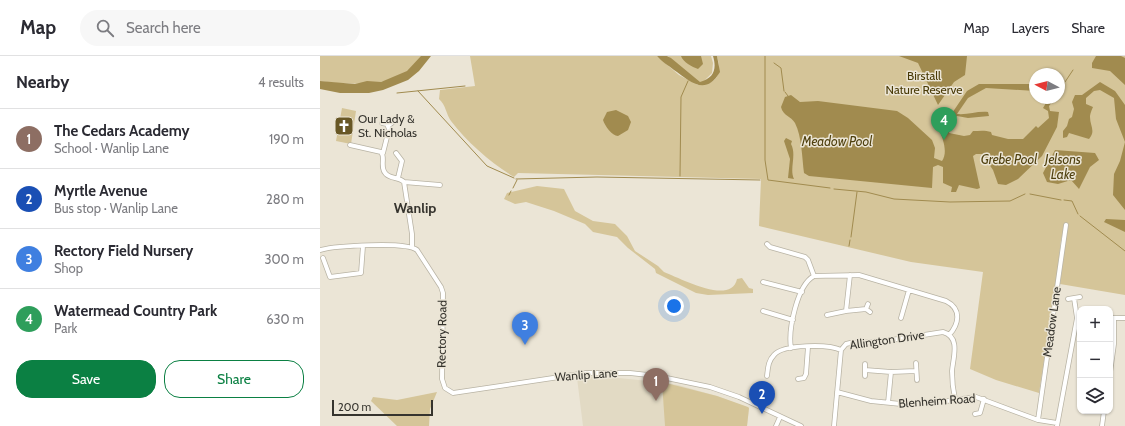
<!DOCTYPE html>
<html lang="en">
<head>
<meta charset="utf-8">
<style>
  body { margin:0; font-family:Cabin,sans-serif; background:#f7f7f7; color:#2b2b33 }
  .controls { position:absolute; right:12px; bottom:12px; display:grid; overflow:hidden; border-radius:8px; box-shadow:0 1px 3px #0004 }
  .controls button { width:36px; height:36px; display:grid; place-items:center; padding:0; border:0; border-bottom:1px solid #e1e1e2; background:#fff; color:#2b2b33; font:20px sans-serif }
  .compass { position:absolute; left:709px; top:12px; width:36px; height:36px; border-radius:50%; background:#fff; box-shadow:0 1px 3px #0004; rotate:277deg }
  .scale { position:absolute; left:12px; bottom:10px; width:101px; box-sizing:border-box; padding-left:4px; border:2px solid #36342e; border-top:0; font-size:11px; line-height:14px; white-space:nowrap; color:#36342e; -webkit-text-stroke:3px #ebe5d6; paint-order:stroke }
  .you { position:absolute; left:354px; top:250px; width:14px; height:14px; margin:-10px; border:3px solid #fff; border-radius:50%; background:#1a73e8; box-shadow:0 0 0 6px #1a73e833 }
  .badge { display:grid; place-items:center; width:26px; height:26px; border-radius:50%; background:#0b8043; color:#fff; font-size:13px; font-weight:700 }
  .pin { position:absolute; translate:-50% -33px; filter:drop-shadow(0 1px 2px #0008) }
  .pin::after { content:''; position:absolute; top:21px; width:14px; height:12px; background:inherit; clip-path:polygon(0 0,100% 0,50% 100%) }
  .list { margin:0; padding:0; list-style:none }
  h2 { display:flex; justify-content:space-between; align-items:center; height:52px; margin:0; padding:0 16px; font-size:17px }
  h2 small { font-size:13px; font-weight:400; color:#7c7c81 }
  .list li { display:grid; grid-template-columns:26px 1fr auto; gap:12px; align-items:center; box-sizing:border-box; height:60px; padding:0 16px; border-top:1px solid #e1e1e2 }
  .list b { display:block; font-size:15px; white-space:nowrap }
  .list p { margin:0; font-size:13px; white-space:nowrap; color:#7c7c81 }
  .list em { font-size:13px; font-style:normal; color:#7c7c81 }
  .actions { display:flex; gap:8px; padding:12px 16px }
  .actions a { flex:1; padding:9px 0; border:1px solid #0b8043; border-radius:16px; text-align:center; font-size:14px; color:#0b8043 }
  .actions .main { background:#0b8043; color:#fff }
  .icon { flex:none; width:22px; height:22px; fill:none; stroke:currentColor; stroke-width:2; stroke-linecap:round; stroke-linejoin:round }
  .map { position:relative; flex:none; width:805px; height:370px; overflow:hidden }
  header { display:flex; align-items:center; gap:24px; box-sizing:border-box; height:56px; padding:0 20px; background:#fff; border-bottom:1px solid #e1e1e2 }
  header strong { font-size:19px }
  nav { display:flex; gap:22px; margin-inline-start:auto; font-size:14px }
  .search { width:280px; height:36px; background:#f7f7f7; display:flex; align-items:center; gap:10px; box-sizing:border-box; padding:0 14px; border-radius:22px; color:#7c7c81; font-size:15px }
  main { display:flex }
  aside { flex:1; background:#fff }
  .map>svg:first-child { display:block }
  .built { fill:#e2dac4 }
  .green { fill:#d5c599; fill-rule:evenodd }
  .water { fill:#a18b4f }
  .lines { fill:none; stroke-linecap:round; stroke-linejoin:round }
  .stream { stroke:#a18b4f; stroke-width:1 }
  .minor-casing { stroke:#b8b3a4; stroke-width:5.5 }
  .minor { stroke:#fff; stroke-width:4 }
  .labels { text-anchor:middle; stroke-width:3; stroke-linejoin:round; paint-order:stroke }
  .park-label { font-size:12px; fill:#493a06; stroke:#ebe5d6 }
  .poi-label { font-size:12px; fill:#36342e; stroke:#ebe5d6; text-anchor:start }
  .street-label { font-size:12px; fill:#36342e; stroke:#ebe5d6 }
  .water-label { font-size:13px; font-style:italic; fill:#4f400e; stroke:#ebe5d6 }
  .quarter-label { font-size:14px; font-weight:bold; fill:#36342e; stroke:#ebe5d6 }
</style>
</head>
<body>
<header>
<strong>Map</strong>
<div class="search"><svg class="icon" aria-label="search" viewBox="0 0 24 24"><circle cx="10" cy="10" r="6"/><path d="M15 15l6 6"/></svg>Search here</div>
<nav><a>Map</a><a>Layers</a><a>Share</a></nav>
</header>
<main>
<aside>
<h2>Nearby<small>4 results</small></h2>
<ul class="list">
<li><span class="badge" style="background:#8d6e63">1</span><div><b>The Cedars Academy</b><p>School · Wanlip Lane</p></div><em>190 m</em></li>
<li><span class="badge" style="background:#1a4fb4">2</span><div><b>Myrtle Avenue</b><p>Bus stop · Wanlip Lane</p></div><em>280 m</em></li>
<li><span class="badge" style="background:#3f7fe0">3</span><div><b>Rectory Field Nursery</b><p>Shop</p></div><em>300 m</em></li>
<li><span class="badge" style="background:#2e9e5b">4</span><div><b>Watermead Country Park</b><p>Park</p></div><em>630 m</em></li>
</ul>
<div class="actions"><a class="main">Save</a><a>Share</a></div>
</aside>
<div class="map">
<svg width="805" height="370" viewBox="0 0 805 370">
  <rect width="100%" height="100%" fill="#ebe5d6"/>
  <path class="built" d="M278,320L339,326L358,329L397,340L429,352L427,370H263L257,322Z"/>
  <path class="green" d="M0,0H109C103,5 97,13 90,17C68,30 25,29 0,25Z
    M150,0H337L359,19L378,29C398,28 402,18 397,0H445V4V0H805V239L740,228L748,168L745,169L741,184L736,228L719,337L676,324L650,313L663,216L591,206L439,170L441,123L198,117L194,121C171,107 148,87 131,65C126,58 126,49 119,43L120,34L155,30ZM715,18H739V42H715Z
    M348,0H391L393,7L392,17L382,27L376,26Z
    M22,52L36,55L31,88L16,85Z
    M217,130L244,133L255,155L273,165L295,168L307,180L315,195L338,210L344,216C360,222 411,250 417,223L422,222L429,232L433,233V237L388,239L376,237L336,217L335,213L308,192L297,181L273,176L265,168L234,155L206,146L195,148L184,143L187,137Z
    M342,326L397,340L428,351L429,352L427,370H345Z
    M117,336L110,353L109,370H77L51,345L53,341L77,344Z"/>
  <path class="water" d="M101,0H111L99,15L88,24L63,34L49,37H20L0,33V25L35,28L47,25L61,26L87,15Z
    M337,0H347L351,2L380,26C394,22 397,13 393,0H397L400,16C385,41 370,25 354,14C348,9 342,6 337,0Z
    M361,0H381L383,8L378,13C372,11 363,6 361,0Z
    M579,0H647L645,19L634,26L618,49L598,7Z
    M776,0H801L805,2V29L790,15L772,12V7Z
    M780,26L795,35L805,49V154L793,139L794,118L800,105L805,86L796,63L794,42L780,34L774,35L766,42V48L773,51C772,53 770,58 770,61C770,70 776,75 769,83L749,77L747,81L743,82V75L747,70L749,63L752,61L754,53L752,46L755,39H762Z
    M659,28H715V35L666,32L648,42L637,58C648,59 657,55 668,56L669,60L648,62L637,60L633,64L629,77L644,80L650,79L653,75C659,75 665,74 671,76L672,79L688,83H703L716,70L718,72L729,62L728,55L723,52L729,42H735L729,50L730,55L739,56L737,71L722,100L698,123L686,129L678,128L673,114L662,98H656L653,100L660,132L657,133L639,129L636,136H631L632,131L623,127V111L618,109L613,111L612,132L489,120L484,117C482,102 482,81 475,67C471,60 463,60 461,51L465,41L471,39L480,46L498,45L577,55L588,62L612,84L615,92L614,102L622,105C628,96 623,84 620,75L647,35Z
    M296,54L308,60L311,66L308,74L298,80C292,80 285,70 283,64L287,56Z
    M466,82L472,85L471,88C477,99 469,113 474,123L468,122L470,103L464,85Z
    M735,94L775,97L779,104L770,111L759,133L751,124L738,128L727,126L723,117Z
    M786,163L805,164V176L784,166Z"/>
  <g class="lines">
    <path class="stream" d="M445,0V104L448,124L510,132
      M454,7L461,12L464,35
      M745,26L753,14
      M741,31L743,29
      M98,35L167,110L194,122
      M465,36L468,40
      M77,37L145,30
      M360,120L361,41L368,25
      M196,123L277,121L440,124
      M193,132L197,124
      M514,133L546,136L574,143L630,146L690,145L705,138
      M710,138L741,144
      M189,139L191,135
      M744,144L752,145L758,158
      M760,160L805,195
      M531,181L537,136
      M529,190L530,184"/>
    <defs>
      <path id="minor" d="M62,67L67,68L69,73L63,97
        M68,70L73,66
        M30,89L61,96C66,102 59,111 66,118C71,123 79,121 84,126L92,178V191
        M76,97L82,105L78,122
        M84,126L120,129
        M447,188L450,191L485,201L488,204L494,220
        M0,194C15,190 86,185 97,194L121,231L123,237L122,323L125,332L133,337L266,317H310L337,320L390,331L419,341L481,370
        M3,202L10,221L41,217L43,190
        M443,226L482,236
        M748,243L760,241
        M548,248L546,253L550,256
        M443,255L473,264
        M526,255L546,253
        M507,259L526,255L530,219
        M581,262L589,234
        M790,262H805
        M471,292C468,274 477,229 494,220L539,219L626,245C642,253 639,268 629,279
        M596,307L597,324
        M545,314L571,316L568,347
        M571,316L596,315
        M790,317L794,288V262
        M447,320C448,312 448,305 454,299C463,288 509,288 521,294L526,288L530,287L565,285L623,276C641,281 633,302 632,315C632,325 633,334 635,343
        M545,320V308
        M478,323L484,322L486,318L488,291
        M517,336L551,345L581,348L612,347L656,341L718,364L737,367
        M655,358L660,357L664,343
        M718,364L746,169
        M456,370L460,361
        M514,370L521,294
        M737,370L757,262L754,242
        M782,370L784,355"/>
    </defs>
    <use href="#minor" class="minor-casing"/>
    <use href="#minor" class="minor"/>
  </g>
  <defs>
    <symbol id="church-square" viewBox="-11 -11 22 22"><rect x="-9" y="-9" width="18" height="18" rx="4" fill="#685725" stroke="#ebe5d6"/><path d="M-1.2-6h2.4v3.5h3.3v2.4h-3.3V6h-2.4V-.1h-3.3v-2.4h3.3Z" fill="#fff"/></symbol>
  </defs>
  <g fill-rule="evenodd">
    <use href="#church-square" x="13" y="59" width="22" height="22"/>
  </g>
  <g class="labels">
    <g class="park-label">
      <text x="604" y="24">Birstall<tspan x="604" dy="14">Nature Reserve</tspan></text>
    </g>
    <g class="poi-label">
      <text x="38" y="67">Our Lady &amp;<tspan x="38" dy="14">St. Nicholas</tspan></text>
    </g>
    <g class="street-label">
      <text transform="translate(732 266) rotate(-82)" y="4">Meadow Lane</text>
      <text transform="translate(122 278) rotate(-89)" y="4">Rectory Road</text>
      <text transform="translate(567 284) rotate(-8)" y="4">Allington Drive</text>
      <text transform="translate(266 319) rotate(-4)" y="4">Wanlip Lane</text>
      <text transform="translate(617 345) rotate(-4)" y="4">Blenheim Road</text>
    </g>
    <g class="water-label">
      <text x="517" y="90">Meadow Pool</text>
      <text x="689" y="108">Grebe Pool</text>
      <text x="743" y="108">Jelsons<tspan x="743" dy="15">Lake</tspan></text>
    </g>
    <g class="quarter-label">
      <text x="95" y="157">Wanlip</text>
    </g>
  </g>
</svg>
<div class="controls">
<button>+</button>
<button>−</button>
<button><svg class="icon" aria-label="layers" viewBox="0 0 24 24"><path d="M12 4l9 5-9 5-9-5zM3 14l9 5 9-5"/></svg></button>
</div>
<svg class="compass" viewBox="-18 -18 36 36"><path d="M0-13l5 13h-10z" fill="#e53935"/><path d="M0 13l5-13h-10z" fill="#7c7c81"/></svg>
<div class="scale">200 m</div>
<div class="you"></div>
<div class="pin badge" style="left:336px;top:345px;background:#8d6e63">1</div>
<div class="pin badge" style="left:442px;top:358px;background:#1a4fb4">2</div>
<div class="pin badge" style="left:205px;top:289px;background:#3f7fe0">3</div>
<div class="pin badge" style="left:624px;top:84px;background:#2e9e5b">4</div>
</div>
</main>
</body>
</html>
